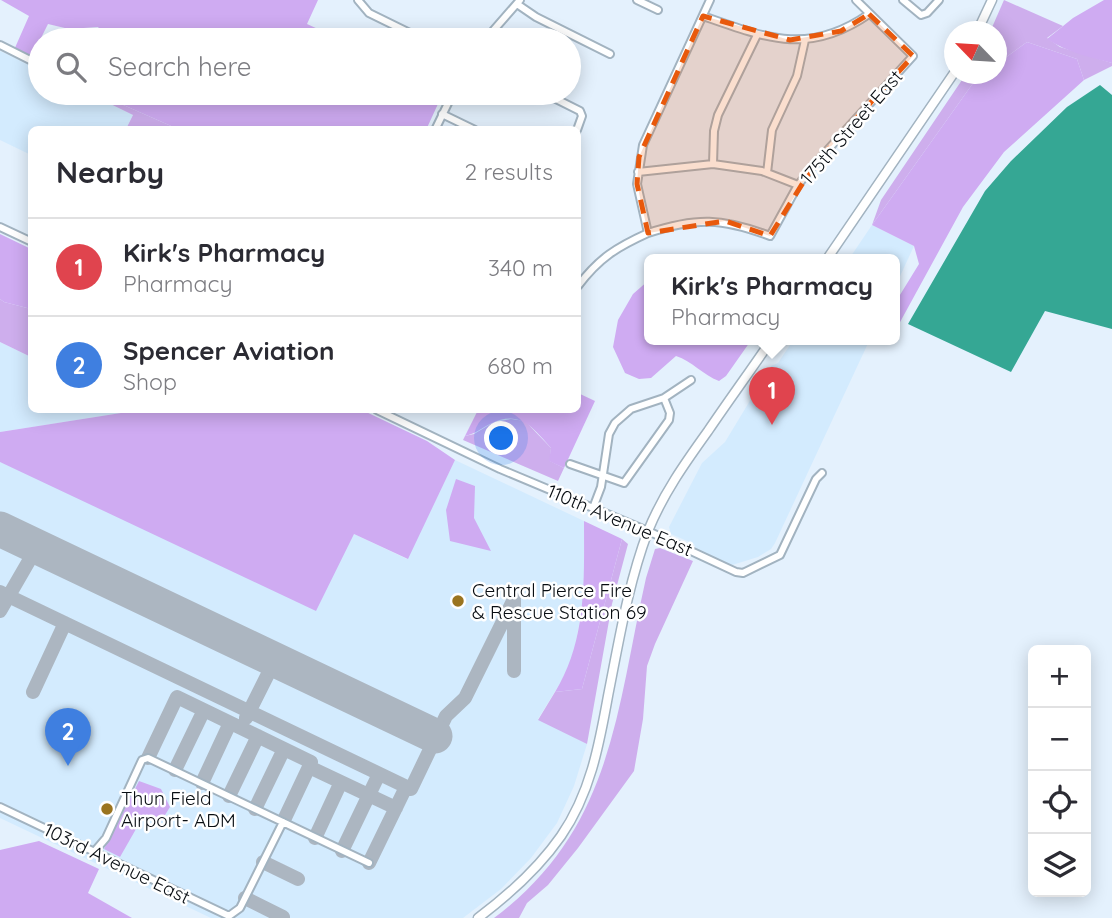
<!DOCTYPE html>
<html lang="en">
<head>
<meta charset="utf-8">
<style>
  body { margin:0; font-family:Quicksand,sans-serif; background:#f2f2f3; color:#2b2b33 }
  .controls { position:absolute; right:21px; bottom:21px; display:grid; overflow:hidden; border-radius:10px; box-shadow:0 4px 18px #0003 }
  .controls button { width:63px; height:63px; display:grid; place-items:center; padding:0; border:0; border-bottom:2px solid #e1e1e2; background:#fff; color:#2b2b33; font:35px sans-serif }
  .compass { position:absolute; left:944px; top:21px; width:63px; height:63px; border-radius:50%; background:#fff; box-shadow:0 4px 18px #0003; rotate:295deg }
  .you { position:absolute; left:502px; top:439px; width:24px; height:24px; margin:-18px; border:5px solid #fff; border-radius:50%; background:#1a73e8; box-shadow:0 0 0 10px #1a73e833 }
  .badge { display:grid; place-items:center; width:46px; height:46px; border-radius:50%; background:#d93025; color:#fff; font-size:23px; font-weight:700 }
  .pin { position:absolute; translate:-50% -58px; filter:drop-shadow(0 2px 4px #0008) }
  .pin::after { content:''; position:absolute; top:37px; width:24px; height:21px; background:inherit; clip-path:polygon(0 0,100% 0,50% 100%) }
  .popup { position:absolute; left:644px; top:254px; width:256px; height:91px; box-sizing:border-box; display:grid; place-content:center; border-radius:10px; background:#fff; filter:drop-shadow(0 2px 5px #0005); font-size:23px; white-space:nowrap; color:#7c7c81 }
  .popup b { font-size:26px; color:#2b2b33 }
  .popup::after { content:''; position:absolute; left:50%; top:100%; margin-left:-14px; border:14px solid transparent; border-top-color:#fff }
  .list { margin:0; padding:0; list-style:none }
  h2 { display:flex; justify-content:space-between; align-items:center; height:91px; margin:0; padding:0 28px; font-size:30px }
  h2 small { font-size:23px; font-weight:400; color:#7c7c81 }
  .list li { display:grid; grid-template-columns:46px 1fr auto; gap:21px; align-items:center; box-sizing:border-box; height:98px; padding:0 28px; border-top:2px solid #e1e1e2 }
  .list b { display:block; font-size:26px; white-space:nowrap }
  .list p { margin:0; font-size:23px; white-space:nowrap; color:#7c7c81 }
  .list em { font-size:23px; font-style:normal; color:#7c7c81 }
  .icon { flex:none; width:38px; height:38px; fill:none; stroke:currentColor; stroke-width:2; stroke-linecap:round; stroke-linejoin:round }
  .map { position:relative; flex:none; width:1112px; height:918px; overflow:hidden }
  .search { position:absolute; background:#fff; box-shadow:0 4px 18px #0003; left:28px; top:28px; width:553px; height:77px; display:flex; align-items:center; gap:18px; box-sizing:border-box; padding:0 24px; border-radius:38px; color:#7c7c81; font-size:26px }
  .panel { position:absolute; background:#fff; box-shadow:0 4px 18px #0003; left:28px; top:126px; width:553px; height:287px; border-radius:10px }
  .map>svg:first-child { display:block }
  .built { fill:#d3ebfe }
  .green { fill:#ceaeed }
  .forest { fill:#cfabf2 }
  .water { fill:#35a794 }
  .lines { fill:none; stroke-linecap:round; stroke-linejoin:round }
  .taxiway { stroke:#acb6c1; stroke-width:14 }
  .runway { stroke:#acb6c1; stroke-width:35 }
  .minor-casing { stroke:#a2b3c0; stroke-width:10 }
  .major-casing { stroke:#a2b3c0; stroke-width:11 }
  .minor { stroke:#fff; stroke-width:6 }
  .major { stroke:#fff; stroke-width:8 }
  .marked { fill:#e8590c; fill-opacity:0.2; stroke:#e8590c; stroke-width:5; stroke-dasharray:14 9; stroke-linejoin:round }
  .poi-dot { fill:#9a7420; stroke:#fff; stroke-width:2.5 }
  .labels { text-anchor:middle; stroke-width:5; stroke-linejoin:round; paint-order:stroke }
  .street-label { font-size:19px; fill:#080d12; stroke:#fff }
  .poi-label { font-size:19px; fill:#080d12; stroke:#fff; text-anchor:start }
</style>
</head>
<body>
<div class="map">
<svg width="1112" height="918" viewBox="0 0 1112 918">
  <rect width="100%" height="100%" fill="#e4f1fd"/>
  <path class="built" d="M0,51L40,70V93H88L133,115L126,129L32,130L31,155L0,140Z
    M872,225L914,246L895,287L894,259H849Z
    M794,339H870L775,543L771,549L758,557L729,566L697,550L694,544L671,534L669,527L702,463L725,442L771,366L778,363Z
    M0,342L31,357L32,410H141L0,432Z
    M455,460L584,521V597L574,653L562,680L538,719L587,744L574,786L557,823L531,858L501,889L463,918H211L0,818V462L354,534L407,559Z"/>
  <path class="green" d="M1004,0L1063,26L1047,38L1060,47L1112,63V66L1084,80L1077,59L1027,42L997,64L996,32H990Z
    M966,74H984L976,79L872,225L881,200Z
    M88,93H96L178,129H126L133,115Z
    M0,299L4,302L31,309V357L0,342Z
    M511,419L525,421L551,448L550,461L564,468L558,481L463,440L465,436L474,434L494,422Z
    M622,539L628,544L612,604L587,744L538,720L555,692L582,689Z
    M660,548L693,561L655,644L647,666L643,719L634,771L578,848L548,885L527,903L519,918H494C613,829 616,711 646,578L655,549Z"/>
  <path class="forest" d="M1,0H318L307,24L342,40H103L105,36L98,27L69,29L48,24L32,56H26L14,50L29,16Z
    M1104,0H1112V63C1089,57 1067,52 1047,39L1073,18Z
    M1027,42L1077,59L1084,80L1004,152L963,207L899,324L895,323V303L919,264L914,246L872,225L976,79L984,74H996L997,64Z
    M96,93H443L426,130L178,129Z
    M0,234L31,249V309L4,302L0,299Z
    M649,280L650,339H752L726,376L719,381C703,375 692,361 676,356L651,378L639,379L625,373L613,347L618,320L633,294Z
    M578,393L595,401L564,468L549,461L551,448C533,428 520,409 490,424C482,428 475,434 465,436L478,410H578Z
    M140,410H362L427,441L455,460L408,559L354,534L316,611L0,462V432Z
    M456,479L475,486L474,518L491,551L450,541L446,510Z
    M584,521L622,539L582,689L555,692C587,640 584,580 584,521Z
    M139,781L161,789L170,807L160,823L144,815L120,857L104,849Z
    M39,841L99,869L88,893L132,918H0V850Z"/>
  <path class="water" d="M1100,85L1112,95V329L1045,311L1011,372L908,324L985,191L1011,161L1067,107Z"/>
  <g class="lines">
    <path class="taxiway" d="M0,592L411,789L446,716L465,698L514,599V671
      M0,611L37,547
      M33,692L65,623
      M246,718L275,660
      M148,758L177,697L311,762L309,767L396,808
      M175,770L204,710
      M202,783L230,723
      M229,796L258,736
      M255,809L284,749
      M283,822L309,767
      M315,838L341,782
      M342,851L379,774
      M263,862L298,879
      M369,863L406,787
      M245,898L283,917"/>
    <path class="runway" d="M0,529L435,736"/>
    <defs>
      <path id="minor" d="M358,0L369,13L424,40
        M637,0L658,10
        M903,0L921,15L927,13L939,0
        M517,4L536,17L610,54
        M703,16C766,38 809,56 869,14
        M485,40L520,0
        M0,45L40,65
        M544,93L580,111L582,116L577,130
        M442,114L475,130
        M435,130L453,93
        M713,164L714,131L718,115L757,35
        M638,172L713,164L762,171L798,185
        M767,173L772,130L797,76L805,40
        M0,227L32,242
        M648,233C697,217 722,218 770,236L798,185L814,165L913,56L856,0
        M578,286C599,258 617,247 648,233L637,184L643,145L710,0
        M377,410L500,469L648,531L736,572L743,573L780,555L816,479L822,473
        M570,464L624,483L669,420L670,413L664,398
        M593,508L601,487L609,434L615,423L631,409L664,398L691,380
        M0,807L229,916L240,908L283,822
        M94,852L106,838L142,760L148,758L369,863"/>
      <path id="major" d="M977,32L992,0
        M827,259L954,73
        M478,918C510,894 538,869 561,836C590,794 599,746 608,696C619,641 628,584 648,531C663,494 685,463 708,431C729,400 751,370 772,339"/>
    </defs>
    <use href="#minor" class="minor-casing"/>
    <use href="#major" class="major-casing"/>
    <use href="#minor" class="minor"/>
    <use href="#major" class="major"/>
  </g>
  <path class="marked" d="M869,14L913,56L814,165L770,236L725,221L648,233L637,184L639,157L703,16L790,40L841,31Z"/>
  <g class="poi-dot">
    <circle cx="458" cy="601" r="7"/>
    <circle cx="107" cy="809" r="7"/>
  </g>
  <g class="labels">
    <g class="street-label">
      <text transform="translate(851 127) rotate(-49)" y="7">175th Street East</text>
      <text transform="translate(620 520) rotate(23)" y="7">110th Avenue East</text>
      <text transform="translate(117 863) rotate(26)" y="7">103rd Avenue East</text>
    </g>
    <g class="poi-label">
      <text x="472" y="597">Central Pierce Fire<tspan x="472" dy="22">&amp; Rescue Station 69</tspan></text>
      <text x="121" y="805">Thun Field<tspan x="121" dy="22">Airport- ADM</tspan></text>
    </g>
  </g>
</svg>
<div class="controls">
<button>+</button>
<button>−</button>
<button><svg class="icon" aria-label="locate" viewBox="0 0 24 24"><circle cx="12" cy="12" r="6"/><path d="M12 2v4M12 18v4M2 12h4M18 12h4"/></svg></button>
<button><svg class="icon" aria-label="layers" viewBox="0 0 24 24"><path d="M12 4l9 5-9 5-9-5zM3 14l9 5 9-5"/></svg></button>
</div>
<svg class="compass" viewBox="-18 -18 36 36"><path d="M0-13l5 13h-10z" fill="#e53935"/><path d="M0 13l5-13h-10z" fill="#7c7c81"/></svg>
<div class="you"></div>
<div class="pin badge" style="left:772px;top:425px;background:#e0444e">1</div>
<div class="popup"><b>Kirk's Pharmacy</b>Pharmacy</div>
<div class="pin badge" style="left:68px;top:766px;background:#3f7fe0">2</div>
<div class="search"><svg class="icon" aria-label="search" viewBox="0 0 24 24"><circle cx="10" cy="10" r="6"/><path d="M15 15l6 6"/></svg>Search here</div>
<section class="panel">
<h2>Nearby<small>2 results</small></h2>
<ul class="list">
<li><span class="badge" style="background:#e0444e">1</span><div><b>Kirk's Pharmacy</b><p>Pharmacy</p></div><em>340 m</em></li>
<li><span class="badge" style="background:#3f7fe0">2</span><div><b>Spencer Aviation</b><p>Shop</p></div><em>680 m</em></li>
</ul>
</section>
</div>
</body>
</html>
